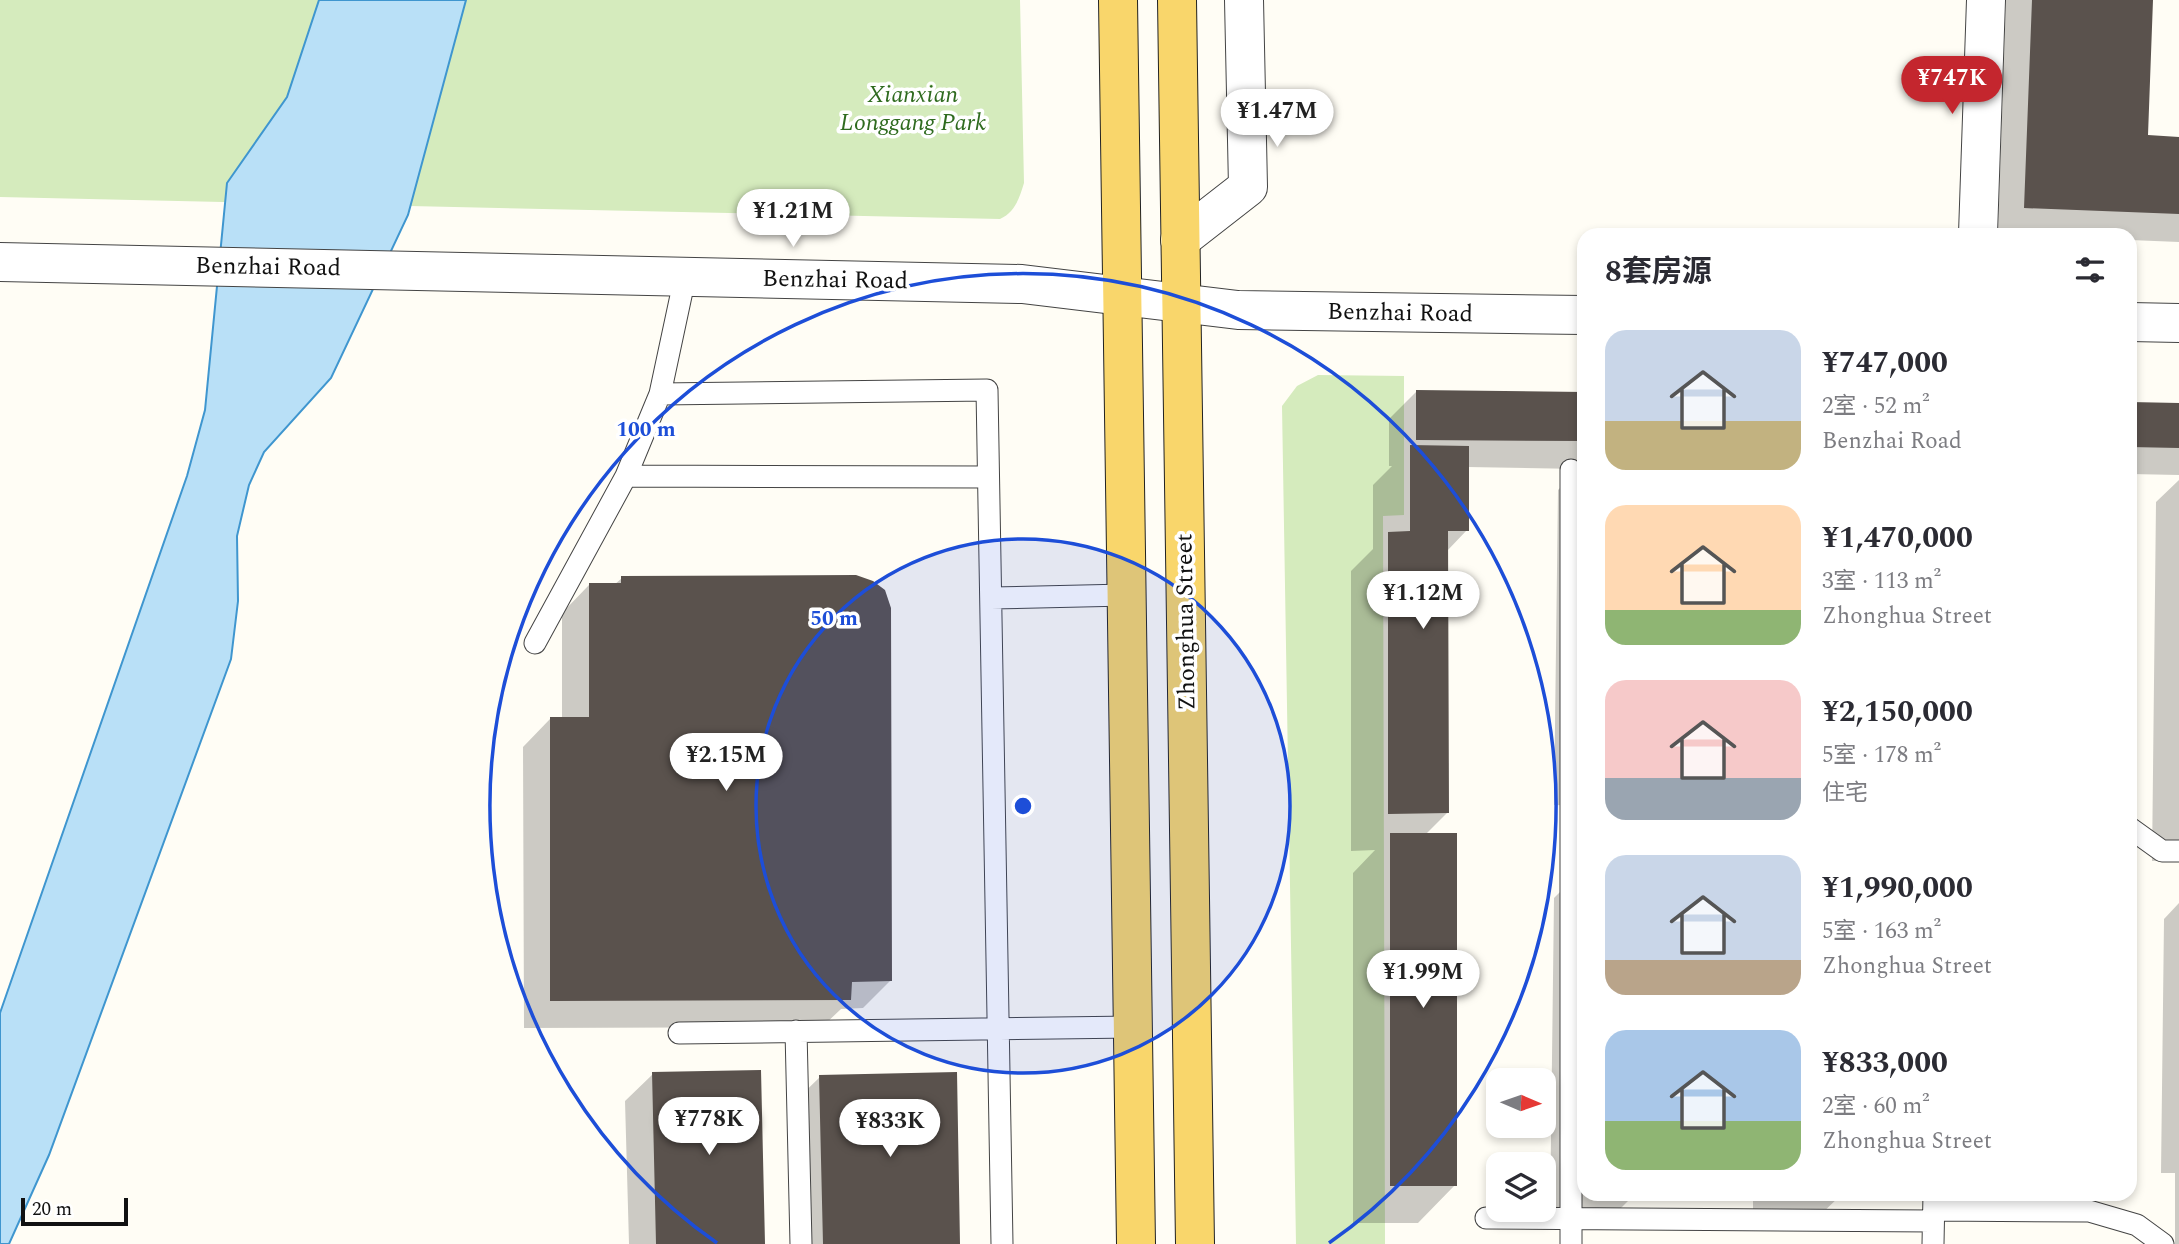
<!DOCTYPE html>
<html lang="zh">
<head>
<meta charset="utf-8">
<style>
  body { margin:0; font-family:Spectral,"Noto Sans SC",serif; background:#f2f2f3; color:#2b2b33; height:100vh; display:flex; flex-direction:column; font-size:26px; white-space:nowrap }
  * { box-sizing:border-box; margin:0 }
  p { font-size:23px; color:#7c7c81 }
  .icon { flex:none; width:38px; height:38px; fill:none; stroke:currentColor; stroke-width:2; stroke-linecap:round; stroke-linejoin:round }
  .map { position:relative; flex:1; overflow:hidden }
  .panel { position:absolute; left:1577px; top:228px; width:560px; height:973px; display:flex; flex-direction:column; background:#fff; border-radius:21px; box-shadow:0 4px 10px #0003 }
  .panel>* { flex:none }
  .needle { width:46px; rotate:92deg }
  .fabs { position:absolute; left:1486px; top:1068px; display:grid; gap:14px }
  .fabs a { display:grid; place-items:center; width:70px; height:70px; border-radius:14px; background:#fff; box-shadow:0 4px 10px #0003; font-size:35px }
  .scale { position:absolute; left:21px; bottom:18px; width:107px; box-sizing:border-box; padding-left:7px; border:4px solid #111; border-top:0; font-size:19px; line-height:24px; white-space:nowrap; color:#111; -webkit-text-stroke:5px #fff; paint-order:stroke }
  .price { position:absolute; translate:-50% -60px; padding:0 16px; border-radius:24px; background:#fff; color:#222; font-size:23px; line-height:46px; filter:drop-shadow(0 2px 4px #0008) }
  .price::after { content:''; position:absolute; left:50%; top:42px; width:21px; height:16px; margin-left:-10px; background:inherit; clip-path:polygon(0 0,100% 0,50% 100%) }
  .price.selected { background:#c4262e; color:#fff }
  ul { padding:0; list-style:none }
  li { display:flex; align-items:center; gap:21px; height:175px; padding:0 28px }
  li span { display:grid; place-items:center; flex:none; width:196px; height:140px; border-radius:21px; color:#555 }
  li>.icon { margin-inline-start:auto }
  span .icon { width:84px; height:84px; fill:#fffc; stroke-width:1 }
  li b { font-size:30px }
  h2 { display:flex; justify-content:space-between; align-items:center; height:84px; padding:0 28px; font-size:30px }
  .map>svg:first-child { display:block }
  .green { fill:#d5ebbd }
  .water { fill:#b9e0f7; stroke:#3f96cf; stroke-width:2 }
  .shadow { fill:#0003 }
  .building { fill:#5a524d }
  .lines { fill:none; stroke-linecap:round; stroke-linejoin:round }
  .service-casing { stroke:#444; stroke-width:23 }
  .minor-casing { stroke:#444; stroke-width:40 }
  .tertiary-casing { stroke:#444; stroke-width:40 }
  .primary-casing { stroke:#222; stroke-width:40 }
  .service { stroke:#fff; stroke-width:21 }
  .minor { stroke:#fff; stroke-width:38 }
  .tertiary { stroke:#fff; stroke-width:38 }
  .primary { stroke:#f9d66b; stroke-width:38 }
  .ring { fill:none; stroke:#1d4ed8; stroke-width:3.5 }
  .labels { text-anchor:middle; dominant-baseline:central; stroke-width:7; stroke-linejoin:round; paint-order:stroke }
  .park-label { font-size:24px; font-style:italic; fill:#2f6b1f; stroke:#fff }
  .street-label { font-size:24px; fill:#111; stroke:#fff }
  .centre { fill:#1d4ed8; stroke:#fff; stroke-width:3.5 }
  .ring-label { font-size:21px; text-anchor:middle; font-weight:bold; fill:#1d4ed8; stroke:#fff; stroke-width:7; stroke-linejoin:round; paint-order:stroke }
</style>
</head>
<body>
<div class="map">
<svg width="2179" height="1244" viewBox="0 0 2179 1244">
  <rect width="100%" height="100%" fill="#fffdf5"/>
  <path class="green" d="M 0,0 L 1020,0 L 1024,183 C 1019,199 1015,212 1000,219 L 0,197 Z
    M 1318,375 L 1404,376 L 1404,515 L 1383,516 L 1385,1244 L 1296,1244 L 1282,406 L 1297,386 Z"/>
  <path class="water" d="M 319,0 L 466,0 L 408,215 L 331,378 L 264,452 L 249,485 L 237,536 L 238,601 L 231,659 L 49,1155 L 9,1244 L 0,1244 L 0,1013 L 187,476 L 205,410 L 227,183 L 287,97 Z"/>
  <path class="shadow" d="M 2006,0 L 2151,0 L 2144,137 L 2179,138 L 2179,242 L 2130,240 L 2130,234 L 1998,234 Z
    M 1417,391 L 1584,393 L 1584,806 L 1554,805 L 1558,490 L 1579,469 L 1467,467 L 1467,530 L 1447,551 L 1447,813 L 1425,835 L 1455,1185 L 1418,1223 L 1353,1223 L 1353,873 L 1375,850 L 1351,851 L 1351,571 L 1373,549 L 1373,485 L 1392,466 L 1389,466 L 1389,419 Z
    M 2130,404 L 2179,404 L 2179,475 L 2130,474 Z
    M 2179,480 L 2179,861 L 2152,861 L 2156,502 Z
    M 622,578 L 890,981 L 863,1008 L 841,1009 L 822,1027 L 524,1028 L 523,747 L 550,719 L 562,719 L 562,613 L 589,585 L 614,585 Z
    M 1584,868 L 1584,1194 L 1635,1194 L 1612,1217 L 1550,1216 L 1554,898 Z
    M 2179,903 L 2179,1244 L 2175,1244 L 2175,1173 L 2161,1173 L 2164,919 Z
    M 653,1074 L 763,1244 L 629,1244 L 625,1101 Z
    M 820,1077 L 959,1244 L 795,1244 L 792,1104 Z
    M 1753,1194 L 1842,1194 L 1814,1221 L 1753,1220 Z
    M 1949,1194 L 2030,1194 L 2007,1217 L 1949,1216 Z"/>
  <path class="building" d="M 2032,0 L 2153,0 L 2148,135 L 2179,137 L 2179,214 L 2024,208 Z
    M 1416,390 L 1584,392 L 1584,441 L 1416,440 Z
    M 2130,402 L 2179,403 L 2179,448 L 2130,447 Z
    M 1410,445 L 1469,446 L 1469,531 L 1448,531 L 1449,813 L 1388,814 L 1388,532 L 1410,531 Z
    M 856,575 L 873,581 L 885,590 L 891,608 L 892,981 L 852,982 L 851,1000 L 550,1001 L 550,717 L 589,717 L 589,583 L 621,583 L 621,576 Z
    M 1390,833 L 1457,833 L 1457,1186 L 1390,1186 Z
    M 761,1070 L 765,1244 L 656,1244 L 652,1072 Z
    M 957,1072 L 960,1244 L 823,1244 L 819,1075 Z"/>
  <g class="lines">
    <defs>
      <path id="service" d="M 660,394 L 987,390 L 1002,1244
        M 626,476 L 988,477
        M 991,598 L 1126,595
        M 535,643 L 626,476 L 660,394 L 685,277
        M 2130,828 L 2162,851 L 2179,851
        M 796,1031 L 801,1244
        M 679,1033 L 1133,1027
        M 1934,1210 L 2089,1211 L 2137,1225 L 2163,1244
        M 1486,1218 L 1933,1221
        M 1571,1244 L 1571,470
        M 1933,1244 L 1934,1194"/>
      <path id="minor" d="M 1978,234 L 1986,0
        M 1180,240 L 1248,187 L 1244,0"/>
      <path id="tertiary" d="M 0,262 L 1022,284 L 1238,310 L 1584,315
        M 2130,322 L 2179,323"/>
      <path id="primary" d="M 1118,0 L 1136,1244
        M 1177,0 L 1195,1244"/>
    </defs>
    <use href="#service" class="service-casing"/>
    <use href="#minor" class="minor-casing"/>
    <use href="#tertiary" class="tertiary-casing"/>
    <use href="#primary" class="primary-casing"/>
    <use href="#service" class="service"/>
    <use href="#minor" class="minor"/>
    <use href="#tertiary" class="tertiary"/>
    <use href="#primary" class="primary"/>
  </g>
  <circle cx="1023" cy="806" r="267" fill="#1d4ed8" fill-opacity=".12"/>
  <g class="ring">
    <circle cx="1023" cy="806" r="267"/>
    <path d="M717 1243A533 533 0 1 1 1329 1243"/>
  </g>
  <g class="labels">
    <g class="park-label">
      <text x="913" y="95">Xianxian<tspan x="913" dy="28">Longgang Park</tspan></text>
    </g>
    <g class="street-label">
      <text transform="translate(268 267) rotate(1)">Benzhai Road</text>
      <text transform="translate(835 280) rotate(1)">Benzhai Road</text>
      <text transform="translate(1400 313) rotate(1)">Benzhai Road</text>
      <text transform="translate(1186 622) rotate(-91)">Zhonghua Street</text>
    </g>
  </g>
  <circle cx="1023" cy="806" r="10" class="centre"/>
  <g class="ring-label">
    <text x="646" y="436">100 m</text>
    <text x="834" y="625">50 m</text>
  </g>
</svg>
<div class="fabs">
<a><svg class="needle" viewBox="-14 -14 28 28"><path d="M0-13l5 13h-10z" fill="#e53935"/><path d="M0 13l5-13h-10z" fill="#7c7c81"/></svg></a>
<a><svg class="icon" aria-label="layers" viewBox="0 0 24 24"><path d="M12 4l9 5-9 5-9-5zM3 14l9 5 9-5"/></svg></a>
</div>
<div class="scale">20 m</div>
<b class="price selected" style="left:1952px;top:116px">¥747K</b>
<b class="price" style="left:1277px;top:149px">¥1.47M</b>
<b class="price" style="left:793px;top:249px">¥1.21M</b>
<b class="price" style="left:1423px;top:631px">¥1.12M</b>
<b class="price" style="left:726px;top:793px">¥2.15M</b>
<b class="price" style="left:1423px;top:1010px">¥1.99M</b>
<b class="price" style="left:709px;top:1157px">¥778K</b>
<b class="price" style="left:890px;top:1159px">¥833K</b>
<section class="panel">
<h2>8套房源<svg class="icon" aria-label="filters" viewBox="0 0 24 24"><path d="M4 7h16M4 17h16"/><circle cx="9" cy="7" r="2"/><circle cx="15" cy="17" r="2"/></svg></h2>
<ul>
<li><span style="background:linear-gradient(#c9d6e8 65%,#c2b280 0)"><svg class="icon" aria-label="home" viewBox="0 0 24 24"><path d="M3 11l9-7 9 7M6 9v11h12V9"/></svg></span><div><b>¥747,000</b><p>2室 · 52 m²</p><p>Benzhai Road</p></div></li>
<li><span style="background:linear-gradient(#ffd9b3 75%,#8fb573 0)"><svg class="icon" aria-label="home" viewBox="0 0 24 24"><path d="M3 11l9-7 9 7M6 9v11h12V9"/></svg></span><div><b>¥1,470,000</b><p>3室 · 113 m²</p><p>Zhonghua Street</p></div></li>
<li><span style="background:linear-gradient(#f6c9c9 70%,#9aa5b1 0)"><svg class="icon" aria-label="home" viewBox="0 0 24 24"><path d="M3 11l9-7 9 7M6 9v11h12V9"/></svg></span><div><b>¥2,150,000</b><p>5室 · 178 m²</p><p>住宅</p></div></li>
<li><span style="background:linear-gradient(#c9d6e8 75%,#b9a48a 0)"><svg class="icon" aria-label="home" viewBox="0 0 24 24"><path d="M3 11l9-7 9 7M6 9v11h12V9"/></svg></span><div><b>¥1,990,000</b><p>5室 · 163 m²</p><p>Zhonghua Street</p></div></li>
<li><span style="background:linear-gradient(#a9c7e8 65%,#8fb573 0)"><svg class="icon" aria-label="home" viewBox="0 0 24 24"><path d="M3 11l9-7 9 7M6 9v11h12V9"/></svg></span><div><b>¥833,000</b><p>2室 · 60 m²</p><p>Zhonghua Street</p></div></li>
</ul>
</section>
</div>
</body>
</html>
